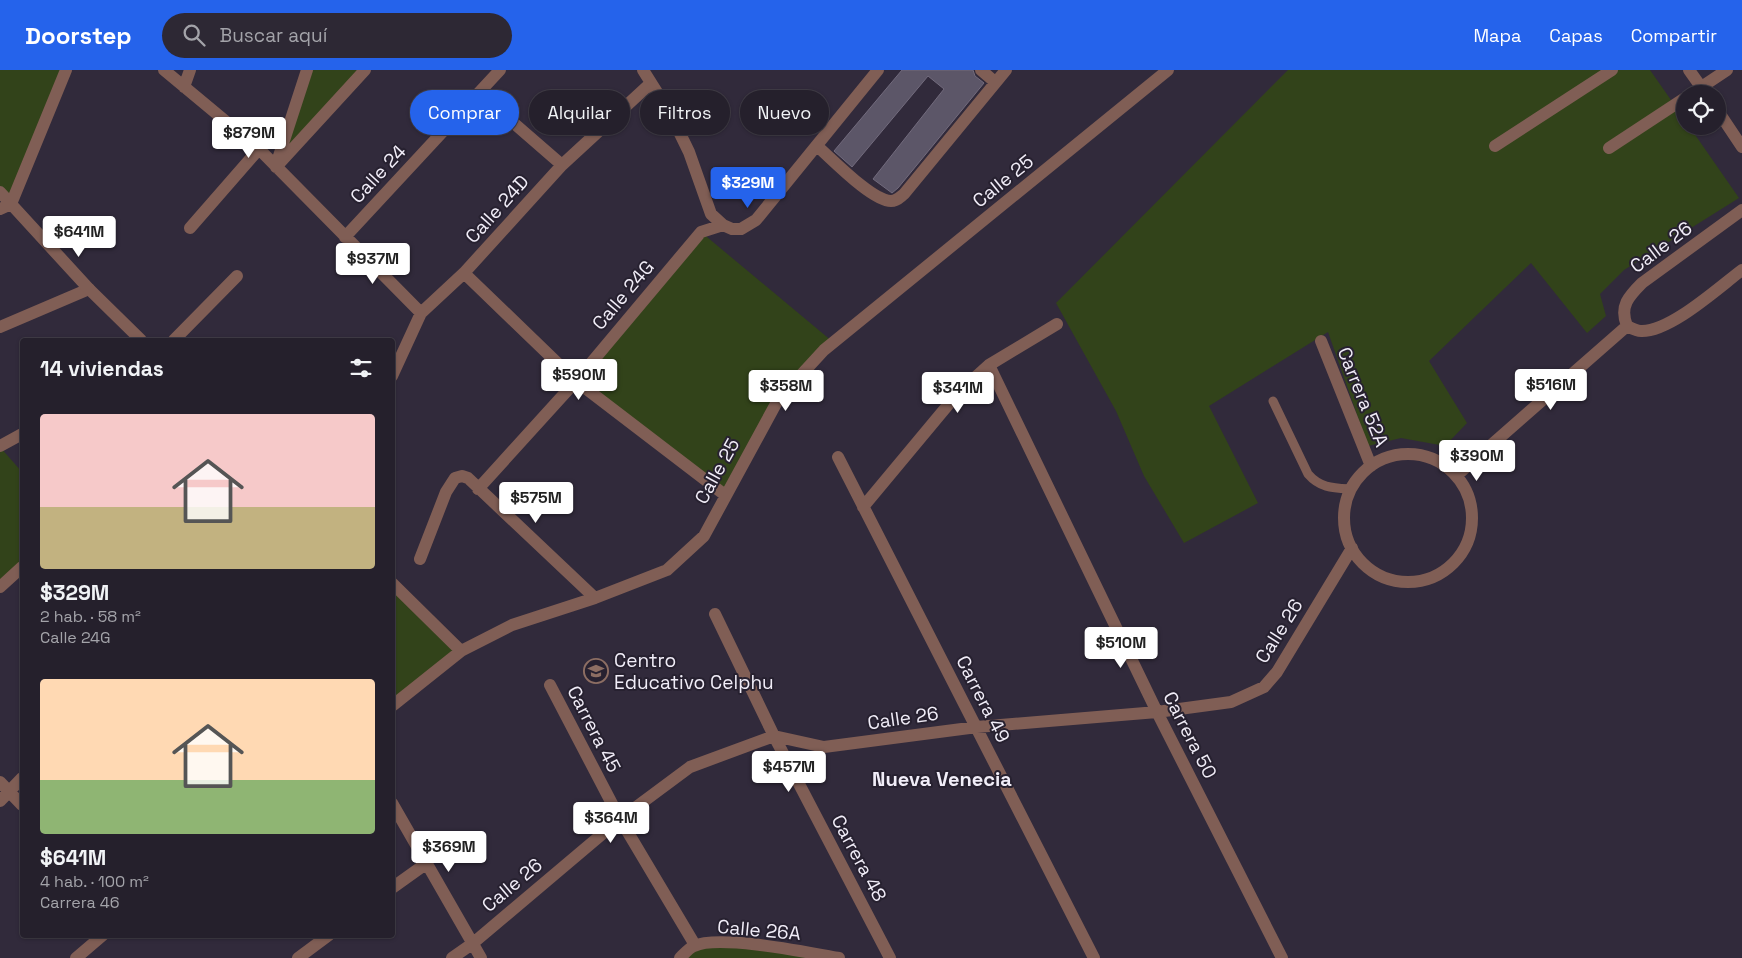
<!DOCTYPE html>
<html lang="es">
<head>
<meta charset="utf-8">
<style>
  body { margin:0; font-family:"Space Grotesk",sans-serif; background:#2d2834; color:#f1f3f6; height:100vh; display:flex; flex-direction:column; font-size:19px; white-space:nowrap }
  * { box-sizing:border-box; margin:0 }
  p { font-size:16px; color:#a3a3a9 }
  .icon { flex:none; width:28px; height:28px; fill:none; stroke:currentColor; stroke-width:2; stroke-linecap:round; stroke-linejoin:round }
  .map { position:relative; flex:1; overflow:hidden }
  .sheet { position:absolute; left:20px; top:268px; width:375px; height:600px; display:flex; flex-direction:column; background:#25202c; border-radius:5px; box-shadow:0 1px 4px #0004,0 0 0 1px #423e48 }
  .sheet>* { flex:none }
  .top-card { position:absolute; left:410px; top:20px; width:475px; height:45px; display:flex; gap:10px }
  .buttons { position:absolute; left:1676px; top:15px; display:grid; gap:10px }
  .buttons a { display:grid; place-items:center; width:50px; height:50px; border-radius:50%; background:#25202c; box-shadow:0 1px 4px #0004,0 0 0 1px #423e48; font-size:25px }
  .price { position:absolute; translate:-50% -42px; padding:0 11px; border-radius:5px; background:#fff; color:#222; font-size:16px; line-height:32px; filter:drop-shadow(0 1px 2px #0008) }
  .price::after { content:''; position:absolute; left:50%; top:30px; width:15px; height:11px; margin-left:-8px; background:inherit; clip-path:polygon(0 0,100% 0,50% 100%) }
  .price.current { background:#2563eb; color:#fff }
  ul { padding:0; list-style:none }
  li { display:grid; align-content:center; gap:10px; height:265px; padding:0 20px }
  li span { display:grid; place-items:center; height:155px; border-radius:5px; color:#555 }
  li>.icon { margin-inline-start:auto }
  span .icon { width:90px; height:90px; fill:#fffc; stroke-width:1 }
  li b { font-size:21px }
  h2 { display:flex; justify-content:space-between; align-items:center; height:60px; padding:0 20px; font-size:21px }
  .pill { padding:0 18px; border-radius:22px; background:#25202c; box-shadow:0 1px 4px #0004,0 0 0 1px #423e48; font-size:18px; line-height:45px }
  .pill.current { background:#2563eb; color:#fff }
  header { display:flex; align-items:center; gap:30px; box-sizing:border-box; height:70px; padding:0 25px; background:#2563eb; color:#fff }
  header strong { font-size:24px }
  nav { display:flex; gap:28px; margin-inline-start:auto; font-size:18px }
  .search { width:350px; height:45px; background:#2d2834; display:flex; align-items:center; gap:12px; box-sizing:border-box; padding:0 18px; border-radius:28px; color:#a3a3a9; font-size:19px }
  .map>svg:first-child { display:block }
  .green { fill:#32431a }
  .building { fill:#5c5668; stroke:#726b7d }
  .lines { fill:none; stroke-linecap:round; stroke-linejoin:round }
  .service { stroke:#805e55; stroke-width:9 }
  .pedestrian { stroke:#805e55; stroke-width:12 }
  .minor { stroke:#805e55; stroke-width:12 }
  .labels { text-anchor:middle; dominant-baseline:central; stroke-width:4; stroke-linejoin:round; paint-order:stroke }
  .street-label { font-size:19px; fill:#f1edf8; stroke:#272130 }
  .poi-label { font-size:19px; fill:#f1edf8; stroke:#272130; text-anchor:start }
  .neighbourhood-label { font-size:20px; font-weight:bold; fill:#f1edf8; stroke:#272130 }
</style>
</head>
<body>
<header>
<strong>Doorstep</strong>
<div class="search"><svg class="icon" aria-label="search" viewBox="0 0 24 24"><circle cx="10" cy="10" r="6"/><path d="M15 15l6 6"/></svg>Buscar aquí</div>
<nav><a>Mapa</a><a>Capas</a><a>Compartir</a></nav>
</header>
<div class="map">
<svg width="1742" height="888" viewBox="0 0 1742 888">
  <rect width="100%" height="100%" fill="#312a3b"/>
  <path class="green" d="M 0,0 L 65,0 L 11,134 L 0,122 Z
    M 307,0 L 365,0 L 276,97 Z
    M 1288,0 L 1650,0 L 1685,50 L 1685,56 L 1689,56 L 1739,128 L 1624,200 L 1600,224 L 1606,246 L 1587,263 L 1531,193 L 1429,291 L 1467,353 L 1445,376 L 1401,368 L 1368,376 L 1328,262 L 1209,336 L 1258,433 L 1184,473 L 1144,406 L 1116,341 L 1056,233 Z
    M 701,162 L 833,272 L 778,330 L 725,425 L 576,311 Z
    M 0,377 L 22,402 L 22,497 L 0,517 Z
    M 392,513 L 461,581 L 392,636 Z
    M 695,875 L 777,877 L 839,888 L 680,888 Z"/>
  <path class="building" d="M 902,0 L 973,0 L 975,6 L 984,13 L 898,118 L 892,123 L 873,109 L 944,19 L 928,6 L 852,97 L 834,81 Z"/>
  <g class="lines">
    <path class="service" d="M 1273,331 L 1308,404 C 1320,418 1333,418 1351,419"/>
    <path class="pedestrian" d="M 0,257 L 89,219"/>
    <path class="minor" d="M 164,0 L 259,79 L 421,243
      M 643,0 L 670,43 L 689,82 L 711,144 L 723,155 L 732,159 L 741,159 L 756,150 L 878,0
      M 981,0 L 995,12
      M 1689,0 L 1706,24
      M 184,17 L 190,0
      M 479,23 L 562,95
      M 1691,24 L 1727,0
      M 1718,41 L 1742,77
      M 817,76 C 832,89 872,131 891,131 C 897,131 900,127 904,124 L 1006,0
      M 1495,76 L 1612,0
      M 1609,78 L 1685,28
      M 277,92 L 307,0
      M 276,97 L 365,0
      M 0,122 L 89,219 L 141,270
      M 0,139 L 11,134 L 66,0
      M 1742,140 L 1642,213 C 1629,226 1619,236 1627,256 C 1631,258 1636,261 1641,261 C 1670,262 1718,218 1742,200
      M 190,158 L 259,79
      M 345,167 L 500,0
      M 464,203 L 576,311 L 725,425
      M 174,270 L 237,206
      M 1321,271 L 1371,396
      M 989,295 L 1157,642 L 1282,888
      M 392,306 L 421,243 L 464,203 L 562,95 L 651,13
      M 0,376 L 22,364
      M1344 448a64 64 0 1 1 128 0a64 64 0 1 1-128 0Z
      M 838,387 L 1094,888
      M 1456,406 L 1627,256
      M 478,419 L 576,311 L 701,162 L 723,155
      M 863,437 L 958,323 L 989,295 L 1057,254
      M 420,489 L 446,422 L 455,408 L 462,406 L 468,408 L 595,528
      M 392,513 L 461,581
      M 0,517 L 22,497
      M 715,544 L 774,666 L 890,888
      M 550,615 L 620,749 L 695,875
      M 392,636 L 461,581 L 512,555 L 595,528 L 667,500 L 704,466 L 778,330 L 824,280 L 1168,0
      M 0,712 L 22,735
      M 0,731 L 22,708
      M 392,733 L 481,888
      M 392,818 L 427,793
      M 76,888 L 103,865
      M 298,888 L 329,865
      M 452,888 L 472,874 L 620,749 L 690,697 L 774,666 L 824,677 L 977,657 L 1157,642 L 1231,632 L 1264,617 L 1277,602 L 1352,478
      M 680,888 C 684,884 689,878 694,876 C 719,864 811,883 839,888"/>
  </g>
  <defs>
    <symbol id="school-ring" viewBox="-11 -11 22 22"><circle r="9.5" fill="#272130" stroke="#8d6e63" stroke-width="1.5"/><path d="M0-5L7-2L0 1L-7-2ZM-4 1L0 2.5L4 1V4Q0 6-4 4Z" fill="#8d6e63"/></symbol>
  </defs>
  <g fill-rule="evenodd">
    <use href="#school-ring" x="582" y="587" width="28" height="28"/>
  </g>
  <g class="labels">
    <g class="street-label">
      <text transform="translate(378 104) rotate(-47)">Calle 24</text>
      <text transform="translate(1003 111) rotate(-39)">Calle 25</text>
      <text transform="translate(497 139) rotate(-48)">Calle 24D</text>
      <text transform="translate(1661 177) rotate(-37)">Calle 26</text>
      <text transform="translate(623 225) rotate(-50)">Calle 24G</text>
      <text transform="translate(1363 327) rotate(68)">Carrera 52A</text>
      <text transform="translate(717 401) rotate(-61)">Calle 25</text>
      <text transform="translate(1279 561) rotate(-58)">Calle 26</text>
      <text transform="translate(983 629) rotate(63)">Carrera 49</text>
      <text transform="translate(903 648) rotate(-8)">Calle 26</text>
      <text transform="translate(594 659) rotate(63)">Carrera 45</text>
      <text transform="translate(1190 665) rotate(63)">Carrera 50</text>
      <text transform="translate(859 788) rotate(62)">Carrera 48</text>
      <text transform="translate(512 815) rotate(-40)">Calle 26</text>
      <text transform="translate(759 860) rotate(5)">Calle 26A</text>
    </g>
    <g class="poi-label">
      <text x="614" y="590">Centro<tspan x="614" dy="22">Educativo Celphu</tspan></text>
    </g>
    <g class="neighbourhood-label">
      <text x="942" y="709">Nueva Venecia</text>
    </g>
  </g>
</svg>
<div class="buttons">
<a><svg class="icon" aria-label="locate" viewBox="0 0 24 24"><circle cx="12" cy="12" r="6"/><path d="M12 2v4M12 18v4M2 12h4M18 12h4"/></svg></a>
</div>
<b class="price" style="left:249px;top:89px">$879M</b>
<b class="price current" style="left:748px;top:139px">$329M</b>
<b class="price" style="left:79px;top:188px">$641M</b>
<b class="price" style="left:373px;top:215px">$937M</b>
<b class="price" style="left:579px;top:331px">$590M</b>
<b class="price" style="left:1551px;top:341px">$516M</b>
<b class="price" style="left:786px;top:342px">$358M</b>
<b class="price" style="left:958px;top:344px">$341M</b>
<b class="price" style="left:1477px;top:412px">$390M</b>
<b class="price" style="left:536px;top:454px">$575M</b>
<b class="price" style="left:1121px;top:599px">$510M</b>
<b class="price" style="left:789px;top:723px">$457M</b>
<b class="price" style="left:611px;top:774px">$364M</b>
<b class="price" style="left:449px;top:803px">$369M</b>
<div class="top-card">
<a class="pill current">Comprar</a>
<a class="pill">Alquilar</a>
<a class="pill">Filtros</a>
<a class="pill">Nuevo</a>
</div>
<section class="sheet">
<h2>14 viviendas<svg class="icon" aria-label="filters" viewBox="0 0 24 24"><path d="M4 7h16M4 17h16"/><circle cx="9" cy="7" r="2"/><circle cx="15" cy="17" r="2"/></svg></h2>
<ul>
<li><span style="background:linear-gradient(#f6c9c9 60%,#c2b280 0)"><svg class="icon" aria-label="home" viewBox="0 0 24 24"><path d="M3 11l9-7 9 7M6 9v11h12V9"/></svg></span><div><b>$329M</b><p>2 hab. · 58 m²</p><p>Calle 24G</p></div></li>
<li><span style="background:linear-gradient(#ffd9b3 65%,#8fb573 0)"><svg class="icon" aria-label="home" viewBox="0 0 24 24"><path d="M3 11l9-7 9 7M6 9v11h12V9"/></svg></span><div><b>$641M</b><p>4 hab. · 100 m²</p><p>Carrera 46</p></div></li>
</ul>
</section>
</div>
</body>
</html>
